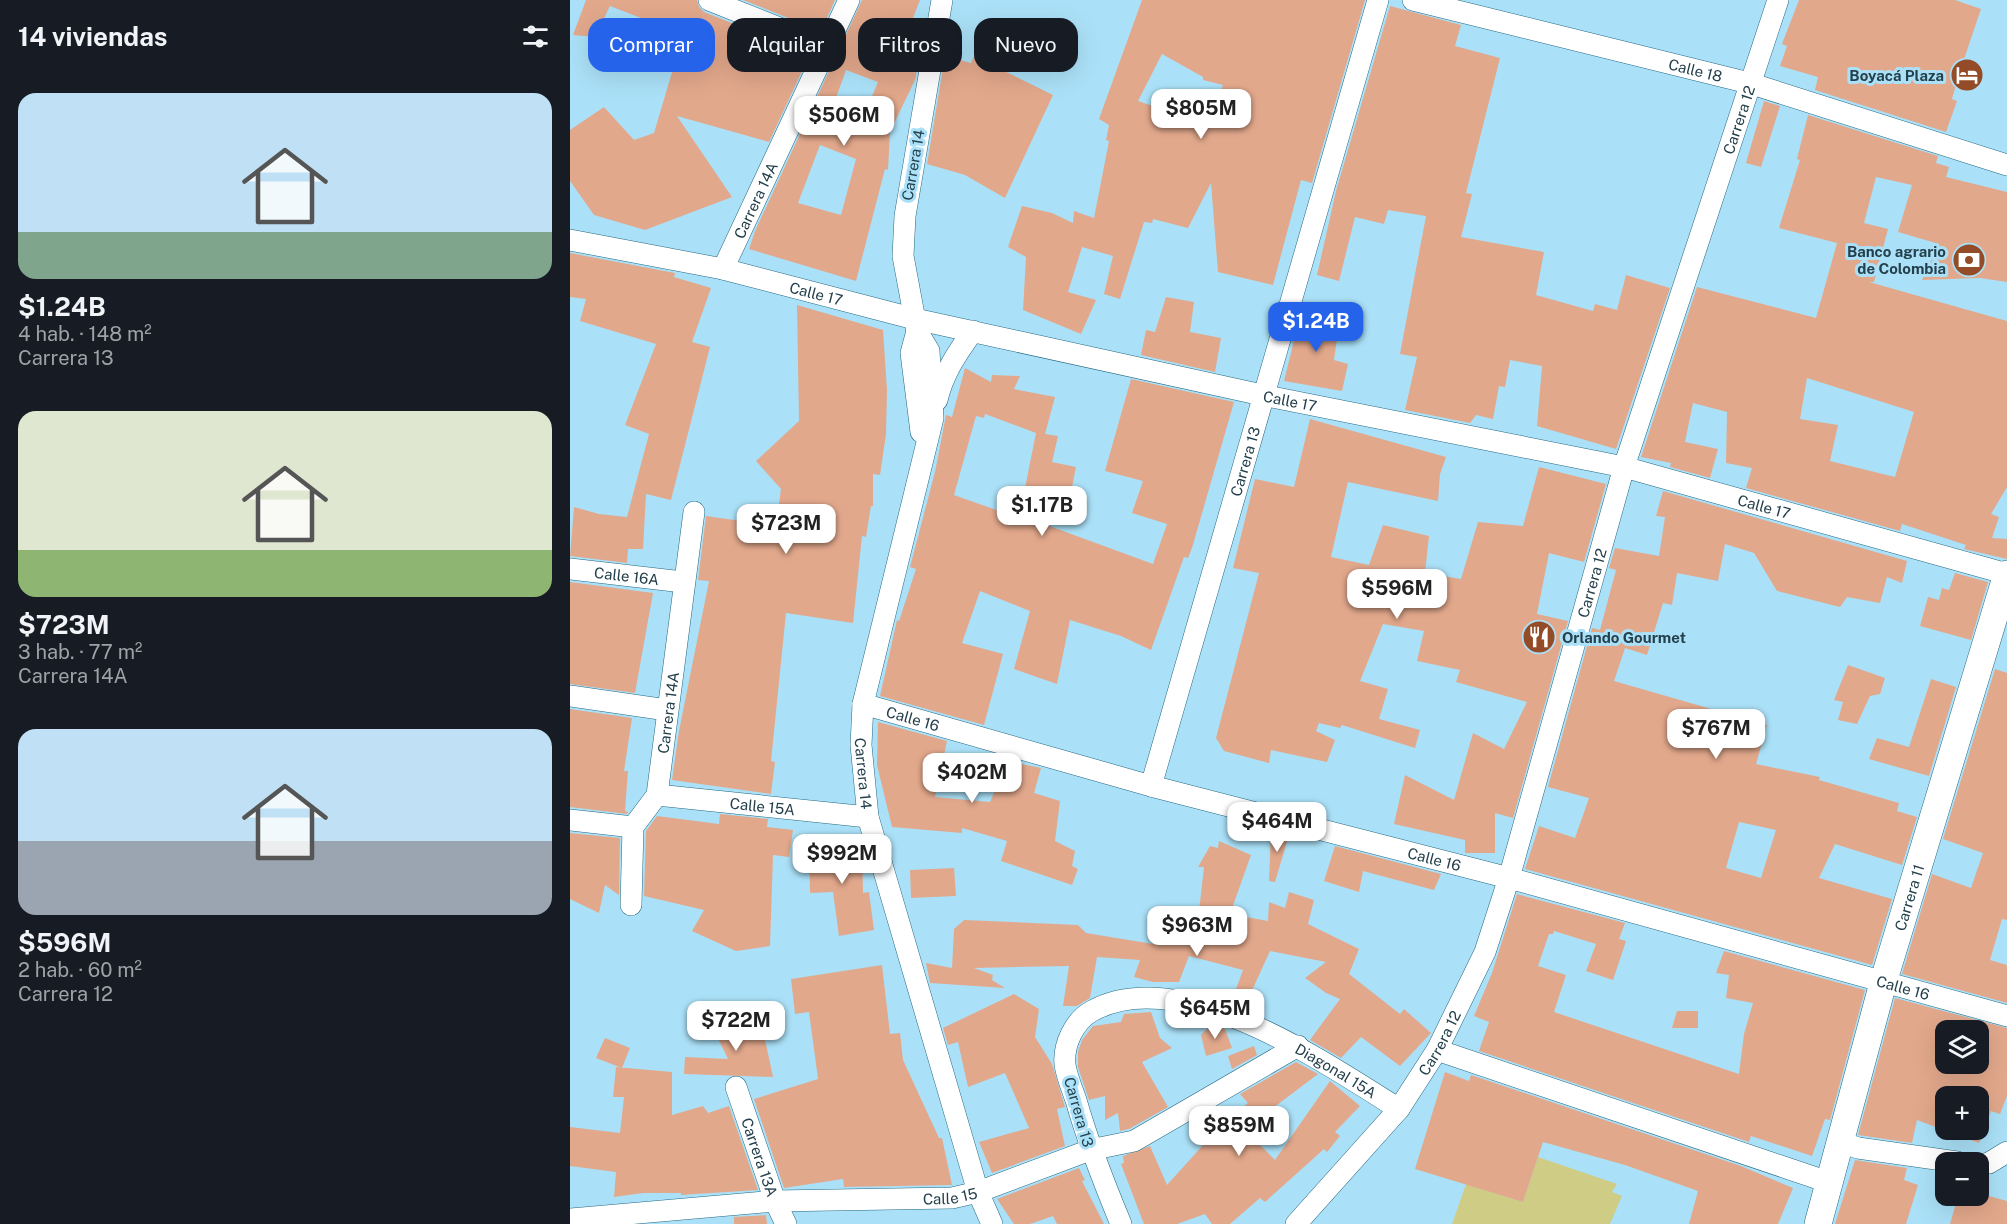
<!DOCTYPE html>
<html lang="es">
<head>
<meta charset="utf-8">
<style>
  body { margin:0; font-family:"Public Sans",sans-serif; background:#242831; color:#f1f3f6; height:100vh; display:flex; flex-direction:column; font-size:22px; white-space:nowrap }
  * { box-sizing:border-box; margin:0 }
  p { font-size:20px; color:#9ea1a6 }
  .icon { flex:none; width:33px; height:33px; fill:none; stroke:currentColor; stroke-width:2; stroke-linecap:round; stroke-linejoin:round }
  .map { position:relative; flex:1; overflow:hidden }
  .side { display:flex; flex-direction:column; background:#171b24; width:570px }
  .side>* { flex:none }
  .banner { position:absolute; left:18px; top:18px; width:570px; height:54px; display:flex; gap:12px }
  .fabs { position:absolute; left:1365px; top:1020px; display:grid; gap:12px }
  .fabs a { display:grid; place-items:center; width:54px; height:54px; border-radius:12px; background:#171b24; box-shadow:0 6px 24px #0002; font-size:30px }
  .price { position:absolute; translate:-50% -51px; padding:0 14px; border-radius:12px; background:#fff; color:#222; font-size:20px; line-height:39px; filter:drop-shadow(0 2px 3px #0008) }
  .price::after { content:''; position:absolute; left:50%; top:36px; width:18px; height:14px; margin-left:-9px; background:inherit; clip-path:polygon(0 0,100% 0,50% 100%) }
  .price.active { background:#2563eb; color:#fff }
  ul { padding:0; list-style:none }
  li { display:grid; align-content:center; gap:12px; height:318px; padding:0 18px }
  li span { display:grid; place-items:center; height:186px; border-radius:18px; color:#555 }
  li>.icon { margin-inline-start:auto }
  span .icon { width:108px; height:108px; fill:#fffc; stroke-width:1 }
  li b { font-size:26px }
  h2 { display:flex; justify-content:space-between; align-items:center; height:72px; padding:0 18px; font-size:26px }
  .pill { padding:0 21px; border-radius:18px; background:#171b24; box-shadow:0 6px 24px #0002; font-size:21px; line-height:54px }
  .pill.active { background:#2563eb; color:#fff }
  main { display:flex; flex:1; min-height:0 }
  .map>svg:first-child { display:block }
  .green { fill:#cfcc86 }
  .building { fill:#e2a88c; fill-rule:evenodd }
  .lines { fill:none; stroke-linecap:round; stroke-linejoin:round }
  .minor-casing { stroke:#246982; stroke-width:22 }
  .major-casing { stroke:#246982; stroke-width:28 }
  .minor { stroke:#fff; stroke-width:21 }
  .major { stroke:#fff; stroke-width:27 }
  .labels { text-anchor:middle; dominant-baseline:central; stroke-width:6; stroke-linejoin:round; paint-order:stroke }
  .street-label { font-size:15px; fill:#24404c; stroke:#abe1f8 }
  .poi-label { font-size:15px; font-weight:bold; fill:#24404c; stroke:#abe1f8; text-anchor:end }
</style>
</head>
<body>
<main>
<section class="side">
<h2>14 viviendas<svg class="icon" aria-label="filters" viewBox="0 0 24 24"><path d="M4 7h16M4 17h16"/><circle cx="9" cy="7" r="2"/><circle cx="15" cy="17" r="2"/></svg></h2>
<ul>
<li><span style="background:linear-gradient(#bfe0f5 75%,#7fa58c 0)"><svg class="icon" aria-label="home" viewBox="0 0 24 24"><path d="M3 11l9-7 9 7M6 9v11h12V9"/></svg></span><div><b>$1.24B</b><p>4 hab. · 148 m²</p><p>Carrera 13</p></div></li>
<li><span style="background:linear-gradient(#dfe7d0 75%,#8fb573 0)"><svg class="icon" aria-label="home" viewBox="0 0 24 24"><path d="M3 11l9-7 9 7M6 9v11h12V9"/></svg></span><div><b>$723M</b><p>3 hab. · 77 m²</p><p>Carrera 14A</p></div></li>
<li><span style="background:linear-gradient(#bfe0f5 60%,#9aa5b1 0)"><svg class="icon" aria-label="home" viewBox="0 0 24 24"><path d="M3 11l9-7 9 7M6 9v11h12V9"/></svg></span><div><b>$596M</b><p>2 hab. · 60 m²</p><p>Carrera 12</p></div></li>
</ul>
</section>
<div class="map">
<svg width="1437" height="1224" viewBox="0 0 1437 1224">
  <rect width="100%" height="100%" fill="#abe1f8"/>
  <path class="green" d="M 968,1157 L 1047,1184 L 1042,1192 L 1052,1196 L 1040,1224 L 882,1224 L 896,1184 L 953,1202 Z"/>
  <path class="building" d="M 16,0 L 127,0 L 129,7 L 134,12 L 240,54 L 199,142 L 107,116 L 162,197 L 75,230 L 24,215 L 0,181 L 0,130 L 34,107 L 64,140 L 84,133 L 111,42 L 81,30 L 84,23 L 40,6 L 25,37 L 3,35 Z
    M 173,0 L 265,0 L 251,31 Z
    M 292,0 L 350,0 L 336,36 L 345,40 L 345,49 L 351,50 L 345,80 L 320,132 L 318,170 L 315,169 L 286,281 L 179,249 L 185,231 ZM 276,70 L 308,82 L 292,120 L 263,106 ZM 250,145 L 286,159 L 271,215 L 228,203 Z
    M 572,0 L 795,0 L 742,183 L 731,180 L 703,285 L 648,272 L 641,183 L 618,228 L 583,219 L 582,223 L 574,222 L 550,299 L 534,294 L 543,256 L 512,247 L 498,292 L 526,300 L 511,334 L 453,310 L 456,257 L 438,247 L 452,206 L 482,213 L 503,223 L 504,211 L 524,218 L 539,141 L 536,140 L 539,125 L 529,119 ZM 592,54 L 633,77 L 633,80 L 653,85 L 639,125 L 568,101 Z
    M 1229,0 L 1385,0 L 1411,9 L 1390,71 L 1382,99 L 1387,101 L 1376,132 L 1245,90 L 1248,77 L 1210,66 L 1217,46 L 1212,44 Z
    M 820,6 L 891,25 L 885,46 L 930,58 L 896,193 L 902,194 L 891,237 L 974,252 L 966,295 L 1023,311 L 1025,304 L 1047,310 L 1056,275 L 1100,288 L 1046,449 L 967,426 L 972,366 L 940,360 L 935,387 L 929,386 L 923,419 L 906,415 L 900,423 L 835,410 L 847,357 L 830,354 L 856,216 L 818,210 L 814,224 L 785,217 L 769,281 L 747,275 L 766,191 Z
    M 375,56 L 401,63 L 404,56 L 483,95 L 435,198 L 395,175 L 357,164 Z
    M 1194,101 L 1210,106 L 1191,167 L 1176,163 Z
    M 1238,115 L 1368,156 L 1366,163 L 1379,167 L 1376,177 L 1437,192 L 1437,282 L 1410,278 L 1352,280 L 1369,244 L 1328,232 L 1342,185 L 1306,177 L 1294,223 L 1318,229 L 1304,282 L 1299,282 L 1437,321 L 1437,487 L 1421,514 L 1429,517 L 1422,538 L 1437,539 L 1437,559 L 1394,549 L 1396,545 L 1332,524 L 1330,531 L 1176,488 L 1182,468 L 1156,463 L 1157,412 L 1123,403 L 1115,442 L 1148,449 L 1140,478 L 1100,467 L 1101,463 L 1071,457 L 1127,287 L 1246,318 L 1267,243 L 1209,228 L 1230,160 L 1227,159 ZM 1237,378 L 1344,412 L 1325,477 L 1260,461 L 1268,425 L 1230,419 Z
    M 0,253 L 105,273 L 104,277 L 141,288 L 122,342 L 140,347 L 101,500 L 76,494 L 73,549 L 58,549 L 57,563 L 0,556 L 4,507 L 29,514 L 57,517 L 79,434 L 55,425 L 86,344 L 10,321 L 16,299 L 0,297 Z
    M 596,297 L 624,302 L 620,332 L 651,338 L 645,372 L 571,355 L 576,330 L 585,332 Z
    M 227,305 L 313,330 L 317,390 L 316,434 L 310,475 L 303,474 L 303,506 L 301,506 L 296,537 L 292,536 L 283,623 L 216,613 L 201,761 L 205,762 L 201,794 L 102,780 L 109,731 L 139,581 L 128,580 L 136,516 L 206,526 L 211,489 L 186,461 L 229,421 Z
    M 732,308 L 770,318 L 764,360 L 778,364 L 772,391 L 714,381 Z
    M 395,368 L 421,382 L 422,375 L 450,376 L 444,389 L 485,397 L 475,434 L 488,436 L 482,462 L 506,467 L 500,497 L 480,493 L 474,524 L 583,564 L 597,524 L 562,513 L 573,481 L 535,471 L 561,379 L 664,402 L 622,548 L 618,558 L 614,557 L 581,650 L 551,636 L 500,620 L 487,684 L 444,669 L 460,611 L 410,591 L 392,643 L 433,654 L 414,725 L 310,696 L 327,620 L 329,621 L 346,569 L 340,567 L 365,472 L 376,415 L 382,417 ZM 415,414 L 466,433 L 449,518 L 384,495 L 406,416 L 414,418 Z
    M 740,419 L 876,457 L 870,474 L 868,501 L 778,482 L 761,557 L 799,565 L 813,525 L 859,536 L 855,573 L 891,579 L 908,522 L 953,526 L 969,467 L 1036,484 L 1014,562 L 979,553 L 967,614 L 998,621 L 943,818 L 925,813 L 925,853 L 895,853 L 895,840 L 824,824 L 835,775 L 884,800 L 903,733 L 934,749 L 957,702 L 886,682 L 890,670 L 847,661 L 854,631 L 813,624 L 790,681 L 818,689 L 809,719 L 850,730 L 845,748 L 772,725 L 770,728 L 749,723 L 746,731 L 765,740 L 757,762 L 701,750 L 699,763 L 654,751 L 646,738 L 689,573 L 663,568 L 685,479 L 724,487 Z
    M 1093,491 L 1337,561 L 1332,583 L 1317,577 L 1310,603 L 1277,597 L 1270,607 L 1207,591 L 1184,553 L 1155,544 L 1148,581 L 1107,573 L 1102,605 L 1093,603 L 1077,655 L 1055,648 L 1044,681 L 1197,725 L 1186,764 L 1250,777 L 1249,780 L 1329,803 L 1327,811 L 1347,817 L 1332,865 L 1265,844 L 1249,878 L 1322,899 L 1302,965 L 955,869 L 969,826 L 1005,838 L 1019,798 L 978,787 L 1022,628 L 1030,630 L 1046,570 L 1039,568 L 1045,548 L 1089,556 L 1095,517 L 1086,516 ZM 1169,822 L 1206,830 L 1191,878 L 1156,868 Z
    M 1385,573 L 1418,582 L 1401,640 L 1350,626 L 1358,597 L 1369,600 L 1372,588 L 1379,590 Z
    M 0,582 L 83,593 L 65,693 L 0,684 Z
    M 1278,665 L 1315,678 L 1310,694 L 1300,696 L 1287,724 L 1268,720 L 1273,702 L 1264,700 Z
    M 1425,669 L 1437,673 L 1437,920 L 1432,919 L 1420,960 L 1437,965 L 1437,1003 L 1332,974 L 1362,874 L 1401,888 L 1413,853 L 1373,839 Z
    M 1361,679 L 1386,687 L 1359,776 L 1299,759 L 1307,738 L 1339,747 Z
    M 0,709 L 62,718 L 54,771 L 58,771 L 55,811 L 58,812 L 57,814 L 0,807 Z
    M 308,722 L 377,741 L 365,797 L 420,802 L 438,761 L 471,768 L 464,793 L 490,801 L 485,841 L 505,851 L 502,866 L 508,869 L 502,885 L 431,861 L 437,841 L 392,828 L 392,833 L 322,827 L 307,765 Z
    M 150,814 L 198,819 L 197,827 L 223,830 L 219,857 L 203,855 L 200,946 L 166,951 L 122,931 L 134,910 L 74,896 L 76,831 L 87,816 L 149,824 Z
    M 701,830 L 719,835 L 705,882 L 699,881 Z
    M 0,833 L 50,838 L 49,895 L 35,885 L 29,913 L 0,899 Z
    M 649,841 L 681,855 L 660,914 L 698,921 L 699,902 L 715,908 L 719,892 L 744,900 L 738,924 L 789,949 L 779,974 L 830,1014 L 834,1009 L 861,1033 L 830,1066 L 791,1037 L 771,1058 L 740,1040 L 770,999 L 756,993 L 735,978 L 756,962 L 700,951 L 674,1008 L 661,1003 L 673,970 L 619,956 L 609,982 L 583,982 L 564,977 L 570,960 L 527,957 L 520,998 L 507,1006 L 493,1006 L 499,966 L 404,968 L 423,975 L 422,980 L 435,988 L 360,983 L 356,963 L 382,968 L 384,929 L 394,920 L 508,925 L 516,933 L 583,944 L 585,920 L 629,911 L 634,867 L 628,867 L 640,846 L 648,848 Z
    M 292,844 L 293,893 L 299,892 L 304,930 L 269,936 L 263,892 L 240,893 L 239,845 Z
    M 765,846 L 871,874 L 864,890 L 793,871 L 789,892 L 754,881 Z
    M 384,868 L 386,896 L 341,898 L 340,870 Z
    M 947,894 L 1055,923 L 1049,939 L 1056,941 L 1043,980 L 1016,971 L 1026,944 L 984,931 L 983,934 L 979,934 L 968,966 L 996,975 L 984,1012 L 1169,1074 L 1174,1034 L 1183,1003 L 1156,998 L 1159,975 L 1146,973 L 1154,951 L 1295,990 L 1260,1120 L 1255,1119 L 1242,1156 L 1181,1136 L 1179,1142 L 909,1051 L 919,1022 L 904,1016 L 922,973 Z
    M 312,965 L 320,1034 L 330,1033 L 333,1060 L 369,1138 L 372,1138 L 382,1185 L 274,1187 L 273,1179 L 214,1188 L 184,1099 L 248,1079 L 239,1012 L 225,1014 L 221,979 Z
    M 444,994 L 469,1009 L 465,1037 L 482,1064 L 495,1107 L 487,1109 L 495,1146 L 422,1173 L 409,1142 L 459,1128 L 435,1073 L 398,1087 L 388,1042 L 378,1045 L 373,1028 Z
    M 1325,998 L 1437,1028 L 1437,1096 L 1430,1114 L 1421,1111 L 1409,1143 L 1347,1120 L 1342,1143 L 1288,1135 ZM 1376,1030 L 1408,1030 L 1408,1064 L 1376,1064 ZM 1376,1096 L 1408,1096 L 1408,1130 L 1376,1130 Z
    M 1107,1011 L 1128,1011 L 1128,1028 L 1102,1028 Z
    M 581,1012 L 590,1038 L 602,1048 L 572,1062 L 598,1107 L 559,1129 L 550,1131 L 548,1113 L 535,1120 L 535,1096 L 519,1100 L 508,1067 L 508,1052 L 512,1040 L 523,1026 L 551,1022 L 554,1014 Z
    M 190,1016 L 203,1077 L 114,1074 L 115,1057 L 158,1059 L 142,1026 Z
    M 641,1025 L 655,1029 L 662,1048 L 636,1056 L 631,1035 Z
    M 35,1038 L 60,1048 L 52,1068 L 26,1058 Z
    M 684,1046 L 687,1055 L 662,1069 L 658,1056 Z
    M 726,1062 L 748,1074 L 691,1117 L 677,1132 L 705,1160 L 760,1081 L 790,1106 L 765,1132 L 770,1136 L 757,1152 L 754,1149 L 695,1202 L 690,1198 L 660,1224 L 642,1224 L 635,1214 L 607,1224 L 574,1224 L 551,1164 L 554,1163 L 553,1156 L 580,1146 L 597,1185 L 643,1134 L 678,1103 L 670,1094 Z
    M 46,1067 L 102,1072 L 102,1115 L 133,1106 L 138,1113 L 159,1106 L 188,1190 L 111,1195 L 111,1193 L 73,1193 L 44,1197 L 46,1172 L 0,1166 L 0,1127 L 50,1133 L 54,1097 L 43,1097 Z
    M 875,1072 L 899,1081 L 901,1075 L 1171,1166 L 1223,1188 L 1208,1224 L 1119,1224 L 1128,1191 L 1055,1165 L 973,1142 L 953,1202 L 845,1169 Z
    M 1285,1160 L 1337,1168 L 1334,1180 L 1348,1185 L 1336,1224 L 1265,1224 Z
    M 509,1168 L 515,1180 L 512,1181 L 534,1224 L 487,1224 L 483,1216 L 460,1224 L 444,1224 L 427,1199 Z
    M 1408,1193 L 1437,1201 L 1437,1224 L 1380,1224 L 1388,1196 L 1408,1196 Z
    M 196,1215 L 197,1224 L 164,1224 L 164,1217 Z"/>
  <g class="lines">
    <defs>
      <g id="minor">
        <path d="M 139,0 L 257,47"/>
        <path id="s1" d="M 372,0 L 335,216 L 333,256 L 347,331 L 359,351 L 363,418 L 293,704 L 291,745 L 298,817 L 408,1192 L 422,1224"/>
        <path id="s2" d="M 843,0 L 1179,83 L 1437,165"/>
        <path id="s3" d="M 0,240 L 153,269 L 345,319 L 692,395 L 1054,467 L 1437,574"/>
        <path id="s4" d="M 153,269 L 279,0"/>
        <path d="M 347,331 L 341,353 L 351,432"/>
        <path d="M 367,400 C 373,374 387,353 403,331"/>
        <path id="s5" d="M 0,569 L 113,582"/>
        <path d="M 0,696 L 97,710"/>
        <path id="s6" d="M 293,704 L 581,786 L 939,878 L 1437,1016"/>
        <path id="s7" d="M 581,786 L 808,0"/>
        <path id="s8" d="M 87,795 L 298,817"/>
        <path d="M 0,820 L 63,827"/>
        <path id="s9" d="M 61,905 L 63,827 L 87,795 L 124,512"/>
        <path d="M 867,1050 L 1261,1183"/>
        <path id="s10" d="M 166,1087 L 205,1201 L 216,1224"/>
        <path d="M 1271,1142 L 1288,1148 L 1387,1162"/>
        <path d="M 1408,1165 L 1419,1163 L 1437,1152"/>
        <path id="s11" d="M 0,1219 L 205,1201 L 382,1198 L 408,1192 L 520,1150 L 564,1141 L 728,1046"/>
        <path id="s12" d="M 551,1224 C 534,1183 518,1143 506,1100 C 502,1089 497,1077 495,1065 C 493,1045 504,1021 522,1011 C 610,962 755,1063 829,1109"/>
        <path id="s13" d="M 726,1224 L 829,1109 L 867,1050 L 915,952 L 939,878 L 1054,467 L 1208,0"/>
      </g>
      <g id="major">
        <path id="s14" d="M 1248,1224 L 1313,983 L 1437,574"/>
      </g>
    </defs>
    <use href="#minor" class="minor-casing"/>
    <use href="#major" class="major-casing"/>
    <use href="#minor" class="minor"/>
    <use href="#major" class="major"/>
  </g>
  <defs>
    <symbol id="hotel-disc" viewBox="-11 -11 22 22"><circle r="9.5" fill="#934c27" stroke="#abe1f8"/><path d="M-6-4.5h1.5V1H6V5H4.5V3h-9V5H-6ZM-4 0a1.8 1.8 0 1 1 3.6 0ZM.5 0V-2.5h3Q6-2.5 6 0Z" fill="#fff"/></symbol>
    <symbol id="bank-disc" viewBox="-11 -11 22 22"><circle r="9.5" fill="#934c27" stroke="#abe1f8"/><path d="M-6-4H6V4H-6ZM0-2.3a2.3 2.3 0 1 0 0 4.6a2.3 2.3 0 1 0 0-4.6Z" fill="#fff"/></symbol>
    <symbol id="restaurant-disc" viewBox="-11 -11 22 22"><circle r="9.5" fill="#934c27" stroke="#abe1f8"/><path d="M-5-6h1v4h1v-4h1v4h1v-4h1v5L-1.5 .5V6h-2V.5L-5-1ZM5-6V6H3V1.5H1.5Q1.5-4 5-6Z" fill="#fff"/></symbol>
  </defs>
  <g fill-rule="evenodd">
    <use href="#hotel-disc" x="1378" y="56" width="38" height="38"/>
    <use href="#bank-disc" x="1380" y="241" width="38" height="38"/>
    <use href="#restaurant-disc" x="950" y="618" width="38" height="38"/>
  </g>
  <g class="labels">
    <g class="street-label">
      <text stroke="none"><textPath href="#s2" startOffset="291">Calle 18</textPath></text>
      <text stroke="none"><textPath href="#s13" startOffset="1204">Carrera 12</textPath></text>
      <text transform="translate(343 165) rotate(-80)">Carrera 14</text>
      <text stroke="none"><textPath href="#s4" startOffset="76">Carrera 14A</textPath></text>
      <text stroke="none"><textPath href="#s3" startOffset="252">Calle 17</textPath></text>
      <text stroke="none"><textPath href="#s3" startOffset="738">Calle 17</textPath></text>
      <text stroke="none"><textPath href="#s7" startOffset="338">Carrera 13</textPath></text>
      <text stroke="none"><textPath href="#s3" startOffset="1224">Calle 17</textPath></text>
      <text stroke="none"><textPath href="#s5" startOffset="57">Calle 16A</textPath></text>
      <text stroke="none"><textPath href="#s13" startOffset="718">Carrera 12</textPath></text>
      <text stroke="none"><textPath href="#s9" startOffset="201">Carrera 14A</textPath></text>
      <text stroke="none"><textPath href="#s6" startOffset="52">Calle 16</textPath></text>
      <text stroke="none"><textPath href="#s1" startOffset="790">Carrera 14</textPath></text>
      <text stroke="none"><textPath href="#s8" startOffset="106">Calle 15A</textPath></text>
      <text stroke="none"><textPath href="#s6" startOffset="592">Calle 16</textPath></text>
      <text stroke="none"><textPath href="#s14" startOffset="339">Carrera 11</textPath></text>
      <text stroke="none"><textPath href="#s6" startOffset="1078">Calle 16</textPath></text>
      <text stroke="none"><textPath href="#s13" startOffset="232">Carrera 12</textPath></text>
      <text stroke="none"><textPath href="#s12" startOffset="494">Diagonal 15A</textPath></text>
      <text transform="translate(509 1112) rotate(74)">Carrera 13</text>
      <text stroke="none"><textPath href="#s10" startOffset="74">Carrera 13A</textPath></text>
      <text stroke="none"><textPath href="#s11" startOffset="381">Calle 15</textPath></text>
    </g>
    <g class="poi-label">
      <text x="1374" y="75">Boyacá Plaza</text>
      <text x="1376" y="251">Banco agrario<tspan x="1376" dy="17">de Colombia</tspan></text>
      <text x="992" y="637" text-anchor="start">Orlando Gourmet</text>
    </g>
  </g>
</svg>
<div class="fabs">
<a><svg class="icon" aria-label="layers" viewBox="0 0 24 24"><path d="M12 4l9 5-9 5-9-5zM3 14l9 5 9-5"/></svg></a>
<a>+</a>
<a>−</a>
</div>
<b class="price" style="left:631px;top:140px">$805M</b>
<b class="price" style="left:274px;top:147px">$506M</b>
<b class="price active" style="left:746px;top:353px">$1.24B</b>
<b class="price" style="left:472px;top:537px">$1.17B</b>
<b class="price" style="left:216px;top:555px">$723M</b>
<b class="price" style="left:827px;top:620px">$596M</b>
<b class="price" style="left:1146px;top:760px">$767M</b>
<b class="price" style="left:402px;top:804px">$402M</b>
<b class="price" style="left:707px;top:853px">$464M</b>
<b class="price" style="left:272px;top:885px">$992M</b>
<b class="price" style="left:627px;top:957px">$963M</b>
<b class="price" style="left:645px;top:1040px">$645M</b>
<b class="price" style="left:166px;top:1052px">$722M</b>
<b class="price" style="left:669px;top:1157px">$859M</b>
<div class="banner">
<a class="pill active">Comprar</a>
<a class="pill">Alquilar</a>
<a class="pill">Filtros</a>
<a class="pill">Nuevo</a>
</div>
</div>
</main>
</body>
</html>
